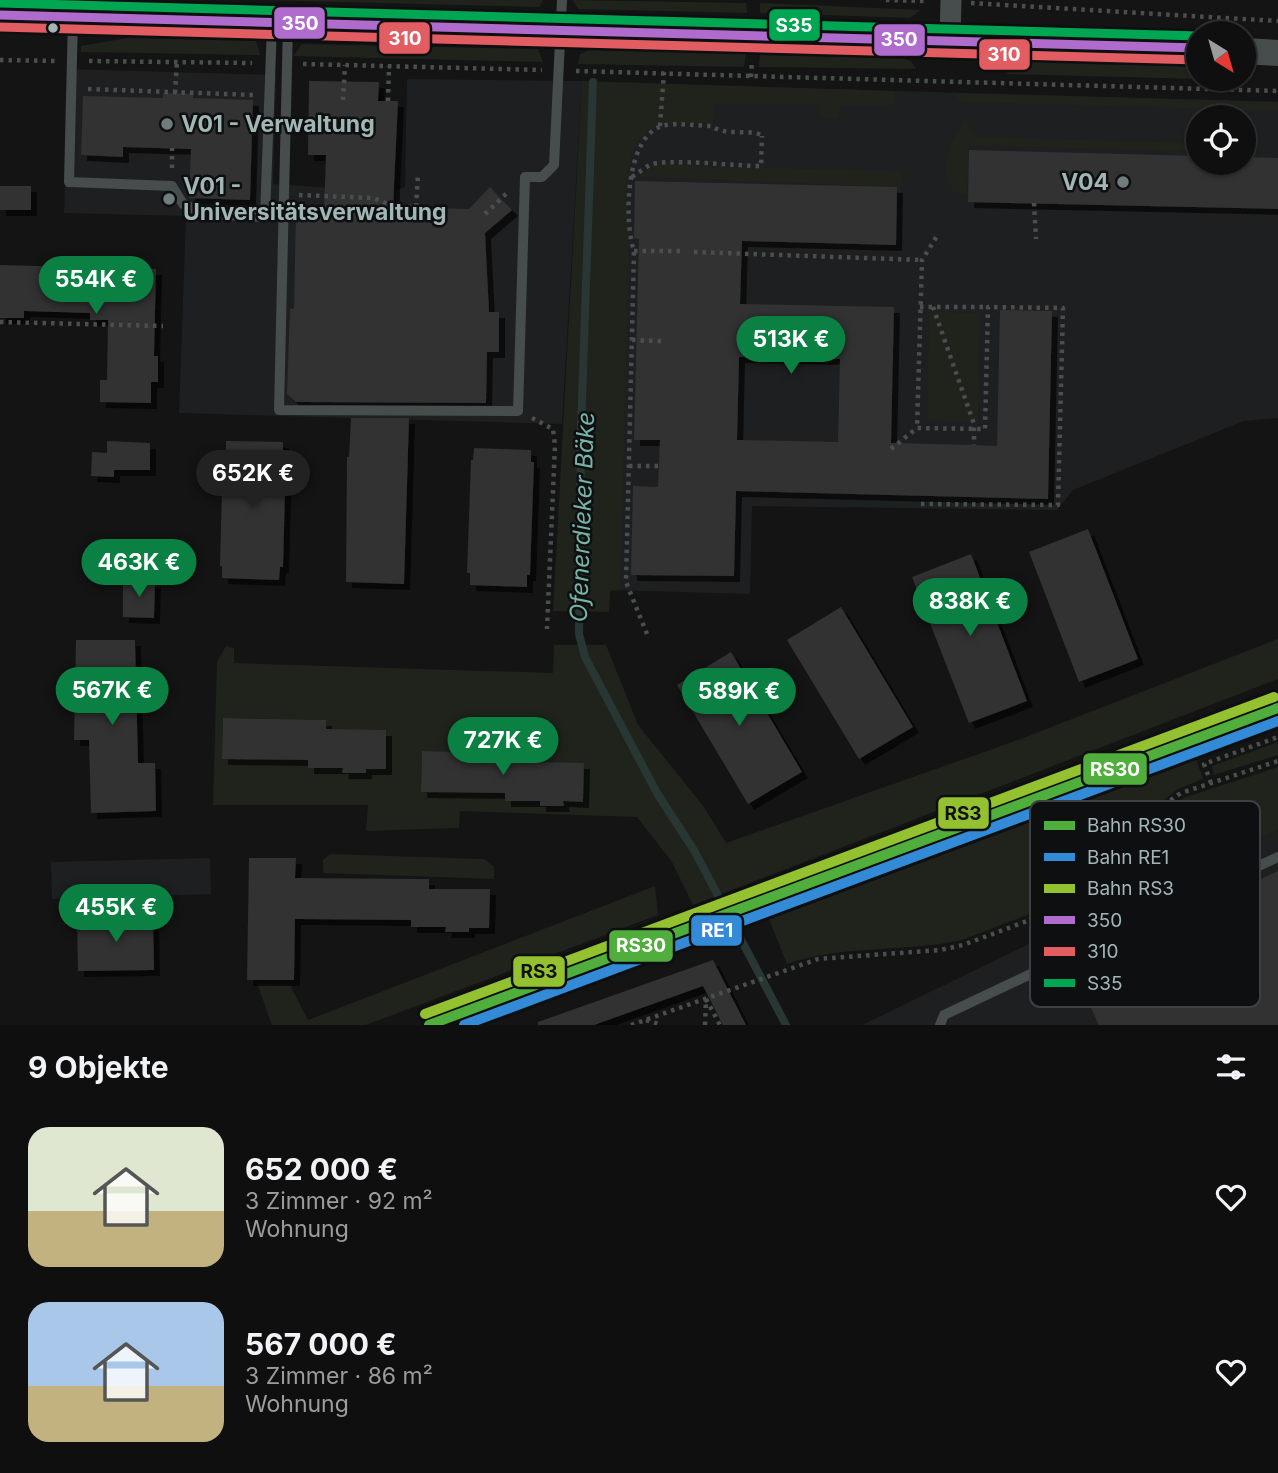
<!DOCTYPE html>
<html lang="de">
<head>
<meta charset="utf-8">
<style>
  body { margin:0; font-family:Inter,sans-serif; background:#1d1d1d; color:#f1f3f6; height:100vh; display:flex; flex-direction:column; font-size:26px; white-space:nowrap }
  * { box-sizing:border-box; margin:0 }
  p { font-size:23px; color:#9b9c9e }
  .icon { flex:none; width:38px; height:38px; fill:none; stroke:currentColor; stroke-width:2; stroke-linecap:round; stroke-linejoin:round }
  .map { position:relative; height:1025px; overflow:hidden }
  .sheet { display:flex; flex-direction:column; background:#0f0f0f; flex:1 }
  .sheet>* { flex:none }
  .needle { width:46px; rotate:143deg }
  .buttons { position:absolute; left:1186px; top:21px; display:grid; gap:14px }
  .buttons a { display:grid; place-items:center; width:70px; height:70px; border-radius:50%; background:#0f0f0f; box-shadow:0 2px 5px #0004,0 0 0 2px #2f2f2f; font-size:35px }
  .price { position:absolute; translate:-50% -60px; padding:0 16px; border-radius:24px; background:#0b8043; color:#fff; font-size:23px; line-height:46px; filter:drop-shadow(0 2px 4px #0008) }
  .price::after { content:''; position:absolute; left:50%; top:42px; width:21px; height:16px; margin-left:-10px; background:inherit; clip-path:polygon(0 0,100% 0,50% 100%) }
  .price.active { background:#222; color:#fff }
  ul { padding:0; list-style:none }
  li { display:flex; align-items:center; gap:21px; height:175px; padding:0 28px }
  li span { display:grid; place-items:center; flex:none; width:196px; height:140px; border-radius:21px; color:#555 }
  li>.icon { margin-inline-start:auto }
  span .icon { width:84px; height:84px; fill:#fffc; stroke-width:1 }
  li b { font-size:30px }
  h2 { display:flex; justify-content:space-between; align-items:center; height:84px; padding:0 28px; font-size:30px }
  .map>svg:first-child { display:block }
  .built { fill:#1e1f20; fill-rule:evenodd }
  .green { fill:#1f231c; fill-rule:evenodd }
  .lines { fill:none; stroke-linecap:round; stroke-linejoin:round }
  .stream { stroke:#283734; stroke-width:8 }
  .building { fill:#303232; fill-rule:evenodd; filter:url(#shadow) }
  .path { stroke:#494e4e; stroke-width:4.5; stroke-dasharray:3.5 5; stroke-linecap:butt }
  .service { stroke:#474c4d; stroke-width:10 }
  .minor { stroke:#474c4d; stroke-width:21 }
  .tertiary { stroke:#474c4d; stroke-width:26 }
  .bus-1-casing { stroke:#0e0f10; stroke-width:14 }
  .bus-2-casing { stroke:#0e0f10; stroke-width:14 }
  .bus-3-casing { stroke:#0e0f10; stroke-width:14 }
  .bus-1 { stroke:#b06ccc; stroke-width:9 }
  .bus-2 { stroke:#e25d62; stroke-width:9 }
  .bus-3 { stroke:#00a651; stroke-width:9 }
  .rail-1-casing { stroke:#0e0f10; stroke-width:16 }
  .rail-2-casing { stroke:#0e0f10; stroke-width:16 }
  .rail-3-casing { stroke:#0e0f10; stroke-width:16 }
  .rail-1 { stroke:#50ae3d; stroke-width:10 }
  .rail-2 { stroke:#338bd7; stroke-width:10 }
  .rail-3 { stroke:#94c12f; stroke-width:10 }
  .bus-dot { fill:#a3b6b6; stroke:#0e0f10; stroke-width:2.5 }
  .poi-dot { fill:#717d7d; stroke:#0e0f10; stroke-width:2.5 }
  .labels { text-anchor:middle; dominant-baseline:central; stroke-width:5; stroke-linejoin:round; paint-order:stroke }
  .poi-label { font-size:23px; font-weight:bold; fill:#a3b6b6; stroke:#0e0f10; text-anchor:start }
  .water-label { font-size:24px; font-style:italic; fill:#77b4a7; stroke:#0e0f10 }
  .key { fill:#0e0f10; stroke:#3b4142; stroke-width:2 }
  .key-label { font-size:19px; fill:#a3b6b6 }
  .line-badge { stroke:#0e0f10; stroke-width:2.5 }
  .badge-label { font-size:19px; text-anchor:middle; font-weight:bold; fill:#fff }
  .pale-badge-label { font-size:19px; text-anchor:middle; font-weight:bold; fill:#111 }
</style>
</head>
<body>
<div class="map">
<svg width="1278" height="1025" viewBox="0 0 1278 1025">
  <defs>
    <filter id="shadow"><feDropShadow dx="6" dy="6" stdDeviation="0" flood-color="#0009"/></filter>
  </defs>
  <rect width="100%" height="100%" fill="#141414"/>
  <path class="built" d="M 69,69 L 276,75 L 273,184 L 393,192 L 405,187 L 407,79 L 582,81 L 562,424 L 179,413 L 186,216 L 64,213 Z
    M 627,83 L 1278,102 L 1278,418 L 1244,421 L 1073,490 L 1057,510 L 752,506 L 750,594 L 610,590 ZM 1199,117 L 1244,117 L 1244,163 L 1199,163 Z
    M 1278,830 L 1278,1025 L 862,1025 L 1109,905 Z
    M 210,858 L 211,894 L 52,899 L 51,862 Z"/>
  <path class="green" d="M 258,0 L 543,0 L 539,7 Z
    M 573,0 L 746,3 L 747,13 L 578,9 Z
    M 760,3 L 921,10 L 910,18 L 760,13 Z
    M 127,38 L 256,41 L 260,55 L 81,52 L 81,46 Z
    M 302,44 L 538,49 L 543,62 L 293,56 Z
    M 592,49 L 746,54 L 744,67 L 578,64 L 580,54 Z
    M 760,55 L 900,58 L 911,61 L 916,69 L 759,67 Z
    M 1016,61 L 1199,67 L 1199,79 L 1006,74 Z
    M 582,81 L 894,91 L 894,105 L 840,105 L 839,118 L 820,117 L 820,104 L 714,104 L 713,124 L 658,125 L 644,135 L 633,150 L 627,178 L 629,260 L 620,590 L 610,591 L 609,612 L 553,611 Z
    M 951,93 L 1278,102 L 1278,111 L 963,102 Z
    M 965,120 L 978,137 L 1199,143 L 1199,151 L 969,146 L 967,194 L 954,193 C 938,167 949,144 965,120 Z
    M 672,162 L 691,166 L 901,171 L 901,187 L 638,177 L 653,165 Z
    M 929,312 L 980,313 L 978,422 L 927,421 Z
    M 1278,639 L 1278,679 L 693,905 L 672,862 L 637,817 L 460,811 L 459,828 L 366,831 L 368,805 L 213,805 L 217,662 L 226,646 L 234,648 L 234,663 L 553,673 L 554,645 L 606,645 L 638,725 L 704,807 L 726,843 L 1018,740 ZM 223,718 L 326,720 L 326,729 L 386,731 L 385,769 L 366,769 L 365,773 L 343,773 L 343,768 L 308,768 L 308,760 L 222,759 ZM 422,751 L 523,753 L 524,762 L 584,764 L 583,802 L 563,801 L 563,806 L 540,806 L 540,801 L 505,793 L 421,792 Z
    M 1219,741 L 1221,748 L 1196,759 L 1203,779 L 1178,789 L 1157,805 L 1144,844 L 1123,872 L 1108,884 L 962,940 C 904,953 843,944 787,964 L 767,914 L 1055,807 Z
    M 1278,742 L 1278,755 L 1214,775 L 1212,766 Z
    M 1278,767 L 1278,830 L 1133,895 L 1128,886 C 1140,874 1150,860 1157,845 C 1166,822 1161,813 1183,798 Z
    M 330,854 L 484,859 L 494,867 L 494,879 L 323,873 L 323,860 Z
    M 655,886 L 658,915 L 366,1025 L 272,1025 L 257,983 L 290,985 L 308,1020 Z"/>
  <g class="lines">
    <path class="stream" d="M 593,82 L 581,429 L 579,634 L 585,657 L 657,793 L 695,852 L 786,1025"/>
  </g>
  <path class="building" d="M 309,81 L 379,82 L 378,101 L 398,101 L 393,207 L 469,209 L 490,187 L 512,210 L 485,233 L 489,312 L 499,312 L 499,352 L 487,352 L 486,403 L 296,402 L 287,394 L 290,309 L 294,309 L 296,211 L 324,211 L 326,155 L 308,155 Z
    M 163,93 L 193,94 L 193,98 L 253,100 L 250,200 L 189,198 L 191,149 L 123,147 L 123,157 L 81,155 L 83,96 L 163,98 Z
    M 969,150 L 1199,156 L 1199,163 L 1244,163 L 1244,157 L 1278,158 L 1278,209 L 968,202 Z
    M 635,181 L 897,187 L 896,245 L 742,241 L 740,304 L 894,307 L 891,443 L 974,445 L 997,446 L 1000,310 L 1052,311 L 1048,499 L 736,491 L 734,576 L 631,575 L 633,486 L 658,487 L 660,440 L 634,440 L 639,239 L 634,238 ZM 739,357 L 840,359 L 838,442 L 737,440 Z
    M 0,186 L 31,186 L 31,210 L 0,210 Z
    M 0,265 L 156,269 L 154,356 L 158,356 L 158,382 L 151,382 L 151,403 L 100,402 L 100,380 L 107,380 L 108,320 L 90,320 L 90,313 L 24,311 L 24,318 L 0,318 Z
    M 351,418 L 409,418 L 404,584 L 346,582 L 347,457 L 349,457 Z
    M 107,441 L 150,443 L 150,470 L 114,470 L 114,477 L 91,476 L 92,452 L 107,453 Z
    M 226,441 L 283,442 L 283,455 L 286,455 L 283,567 L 280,567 L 279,580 L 222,578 L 222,566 L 220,566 L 223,453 L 226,453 Z
    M 474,448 L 531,450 L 531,462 L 534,462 L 530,575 L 527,575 L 527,587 L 470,585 L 470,573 L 467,573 L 471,460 L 473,460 Z
    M 1088,529 L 1138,659 L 1079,682 L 1029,552 Z
    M 971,554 L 1027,701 L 969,723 L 912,577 Z
    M 123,581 L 155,582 L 154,618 L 123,617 Z
    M 841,607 L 913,727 L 859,759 L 787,640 Z
    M 76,640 L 135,640 L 138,763 L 155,763 L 156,811 L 91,813 L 89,740 L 74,740 Z
    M 731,652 L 802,772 L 748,804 L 677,685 Z
    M 223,718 L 326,720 L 326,729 L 386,730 L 386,769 L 366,769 L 366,773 L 342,773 L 343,768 L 308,768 L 308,760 L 222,759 Z
    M 422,751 L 524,753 L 524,762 L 584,763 L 583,802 L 563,801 L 564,806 L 540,806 L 540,801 L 505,801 L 505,793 L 421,792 Z
    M 249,858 L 296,858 L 295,878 L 429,879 L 429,889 L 490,889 L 489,928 L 469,928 L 469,932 L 445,932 L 446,927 L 411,927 L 411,920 L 295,919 L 294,980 L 247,980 Z
    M 1278,871 L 1278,1025 L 1099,1025 L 1072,967 Z
    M 153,918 L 154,970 L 78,971 L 77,919 Z
    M 713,960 L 746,1025 L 723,1025 L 703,986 L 594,1025 L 538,1025 L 538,1022 Z"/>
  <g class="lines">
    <path class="path" d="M 886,0 L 928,1
      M 971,3 L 1278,21
      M 0,60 L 56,61
      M 89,61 L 252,63
      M 303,64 L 542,70
      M 576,71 L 1278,91
      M 751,77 L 752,60
      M 88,89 L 254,95
      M 175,93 L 177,61
      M 343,100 L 345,65
      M 388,101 L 389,66
      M 660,126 L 664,72
      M 172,168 L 172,148
      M 632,177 C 638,173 644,168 650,165 C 663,158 740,166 761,166 L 762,136
      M 299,195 L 373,198 L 393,206 L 416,207 L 418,174
      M 1034,203 L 1036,239
      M 485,214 L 507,193
      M 634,251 L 680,251
      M 694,252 L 922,260
      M 920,307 L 988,307
      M 933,307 L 974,424 L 974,445
      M 0,322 L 163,326
      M 632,340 L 661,341
      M 532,418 L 553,429 L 555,445 L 547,629
      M 891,449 L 917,428
      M 629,466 L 659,466
      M 921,504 L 1058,505 L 1063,308 L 988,307 L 985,429 L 917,428 L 922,260 L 937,236
      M 647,634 L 626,582 L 634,251 C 624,222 625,137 662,126 C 677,122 697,126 712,126 C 726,137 749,128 764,136
      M 1211,783 L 1204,764 L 1278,737
      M 706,999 L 720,1025
      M 646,1020 L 662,1025
      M 631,1025 L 818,959 L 940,950 L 963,945 L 1099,894 C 1122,884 1141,868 1150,844 C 1160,819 1155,809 1181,793 L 1278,761
      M 705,1025 L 706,999"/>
    <path class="service" d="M 73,18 L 69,182 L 172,186 L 183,204 L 206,214 L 265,217 L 272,24
      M 288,24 L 279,410 L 518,411 L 525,177 L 542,177 L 554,165 L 562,0
      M 940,1025 L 944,1015 L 1278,857"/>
    <path class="minor" d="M 950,40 L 951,0"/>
    <path class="tertiary" d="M 0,15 L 1199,48
      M 1244,51 L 1278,53"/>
    <defs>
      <path id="bus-1" d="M 0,15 L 1199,48"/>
      <path id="bus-2" d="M 0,27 L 1199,60"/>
      <path id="bus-3" d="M 0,3 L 1199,36"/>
    </defs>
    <use href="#bus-1" class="bus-1-casing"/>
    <use href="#bus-2" class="bus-2-casing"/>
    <use href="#bus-3" class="bus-3-casing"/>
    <use href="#bus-1" class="bus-1"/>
    <use href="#bus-2" class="bus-2"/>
    <use href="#bus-3" class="bus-3"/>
    <defs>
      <path id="rail-1" d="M 429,1025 L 1278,708"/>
      <path id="rail-2" d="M 464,1025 L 1278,721"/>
      <path id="rail-3" d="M 425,1014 L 1274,697"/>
    </defs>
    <use href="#rail-1" class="rail-1-casing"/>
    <use href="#rail-2" class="rail-2-casing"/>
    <use href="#rail-3" class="rail-3-casing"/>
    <use href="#rail-1" class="rail-1"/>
    <use href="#rail-2" class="rail-2"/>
    <use href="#rail-3" class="rail-3"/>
  </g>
  <circle class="bus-dot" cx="53" cy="28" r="6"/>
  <g class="poi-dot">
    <circle cx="167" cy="124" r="7"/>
    <circle cx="1123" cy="182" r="7"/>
    <circle cx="169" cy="199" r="7"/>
  </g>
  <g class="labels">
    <g class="poi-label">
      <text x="181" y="124">V01 - Verwaltung</text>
      <text x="1109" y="182" text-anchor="end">V04</text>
      <text x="183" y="186">V01 -<tspan x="183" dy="26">Universitätsverwaltung</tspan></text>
    </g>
    <g class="water-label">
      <text transform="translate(582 517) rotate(-88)">Ofenerdieker Bäke</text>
    </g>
  </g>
  <rect x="1030" y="801" width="230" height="206" rx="10" class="key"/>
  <rect x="1044" y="821" width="31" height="9" fill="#50ae3d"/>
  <rect x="1044" y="853" width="31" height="8" fill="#338bd7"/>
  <rect x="1044" y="884" width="31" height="9" fill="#94c12f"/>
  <rect x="1044" y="916" width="31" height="8" fill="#b06ccc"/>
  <rect x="1044" y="947" width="31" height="9" fill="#e25d62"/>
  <rect x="1044" y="979" width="31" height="8" fill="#00a651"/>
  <g class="key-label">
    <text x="1087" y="832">Bahn RS30</text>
    <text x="1087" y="864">Bahn RE1</text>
    <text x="1087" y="895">Bahn RS3</text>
    <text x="1087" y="927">350</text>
    <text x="1087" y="958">310</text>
    <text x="1087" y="990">S35</text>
  </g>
  <g class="line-badge">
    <rect x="273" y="6" width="53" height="34" rx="7" fill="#b06ccc"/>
    <rect x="768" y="8" width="53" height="34" rx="7" fill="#00a651"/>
    <rect x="378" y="21" width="53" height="34" rx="7" fill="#e25d62"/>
    <rect x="873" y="23" width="53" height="34" rx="7" fill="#b06ccc"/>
    <rect x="978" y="38" width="53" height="33" rx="7" fill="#e25d62"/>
    <rect x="1082" y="752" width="66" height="34" rx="7" fill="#50ae3d"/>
    <rect x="937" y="796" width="53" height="34" rx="7" fill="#94c12f"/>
    <rect x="690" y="914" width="53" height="33" rx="7" fill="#338bd7"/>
    <rect x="608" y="929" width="66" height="34" rx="7" fill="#50ae3d"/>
    <rect x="512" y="955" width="54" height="33" rx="7" fill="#94c12f"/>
  </g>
  <g class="badge-label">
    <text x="300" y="30">350</text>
    <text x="794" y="32">S35</text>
    <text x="405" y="45">310</text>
    <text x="899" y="46">350</text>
    <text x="1004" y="61">310</text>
    <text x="1115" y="776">RS30</text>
    <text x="717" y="937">RE1</text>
    <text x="641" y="952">RS30</text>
  </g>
  <g class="pale-badge-label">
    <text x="963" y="820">RS3</text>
    <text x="539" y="978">RS3</text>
  </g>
</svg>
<div class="buttons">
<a><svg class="needle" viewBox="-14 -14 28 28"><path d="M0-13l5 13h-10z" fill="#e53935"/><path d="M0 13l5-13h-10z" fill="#9b9c9e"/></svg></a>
<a><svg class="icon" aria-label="locate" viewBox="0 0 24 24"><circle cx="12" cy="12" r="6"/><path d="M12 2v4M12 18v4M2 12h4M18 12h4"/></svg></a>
</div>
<b class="price" style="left:96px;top:316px">554K €</b>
<b class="price" style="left:791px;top:376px">513K €</b>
<b class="price active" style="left:253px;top:510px">652K €</b>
<b class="price" style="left:139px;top:599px">463K €</b>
<b class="price" style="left:970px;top:638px">838K €</b>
<b class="price" style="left:112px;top:727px">567K €</b>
<b class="price" style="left:739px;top:728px">589K €</b>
<b class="price" style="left:503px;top:777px">727K €</b>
<b class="price" style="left:116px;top:944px">455K €</b>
</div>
<section class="sheet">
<h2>9 Objekte<svg class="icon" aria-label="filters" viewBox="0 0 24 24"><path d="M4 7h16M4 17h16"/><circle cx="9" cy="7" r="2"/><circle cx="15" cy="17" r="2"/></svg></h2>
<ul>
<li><span style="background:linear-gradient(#dfe7d0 60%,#c2b280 0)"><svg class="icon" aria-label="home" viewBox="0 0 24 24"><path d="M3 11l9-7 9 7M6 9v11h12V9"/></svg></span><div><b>652 000 €</b><p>3 Zimmer · 92 m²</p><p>Wohnung</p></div><svg class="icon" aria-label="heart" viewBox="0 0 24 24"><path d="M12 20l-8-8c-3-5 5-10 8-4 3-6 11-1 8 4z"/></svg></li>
<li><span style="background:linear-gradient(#a9c7e8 60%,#c2b280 0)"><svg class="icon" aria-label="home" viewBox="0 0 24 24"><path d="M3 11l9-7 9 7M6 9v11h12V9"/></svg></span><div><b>567 000 €</b><p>3 Zimmer · 86 m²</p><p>Wohnung</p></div><svg class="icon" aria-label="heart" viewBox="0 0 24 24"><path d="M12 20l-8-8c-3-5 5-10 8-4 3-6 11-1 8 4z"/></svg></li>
</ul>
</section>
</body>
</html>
